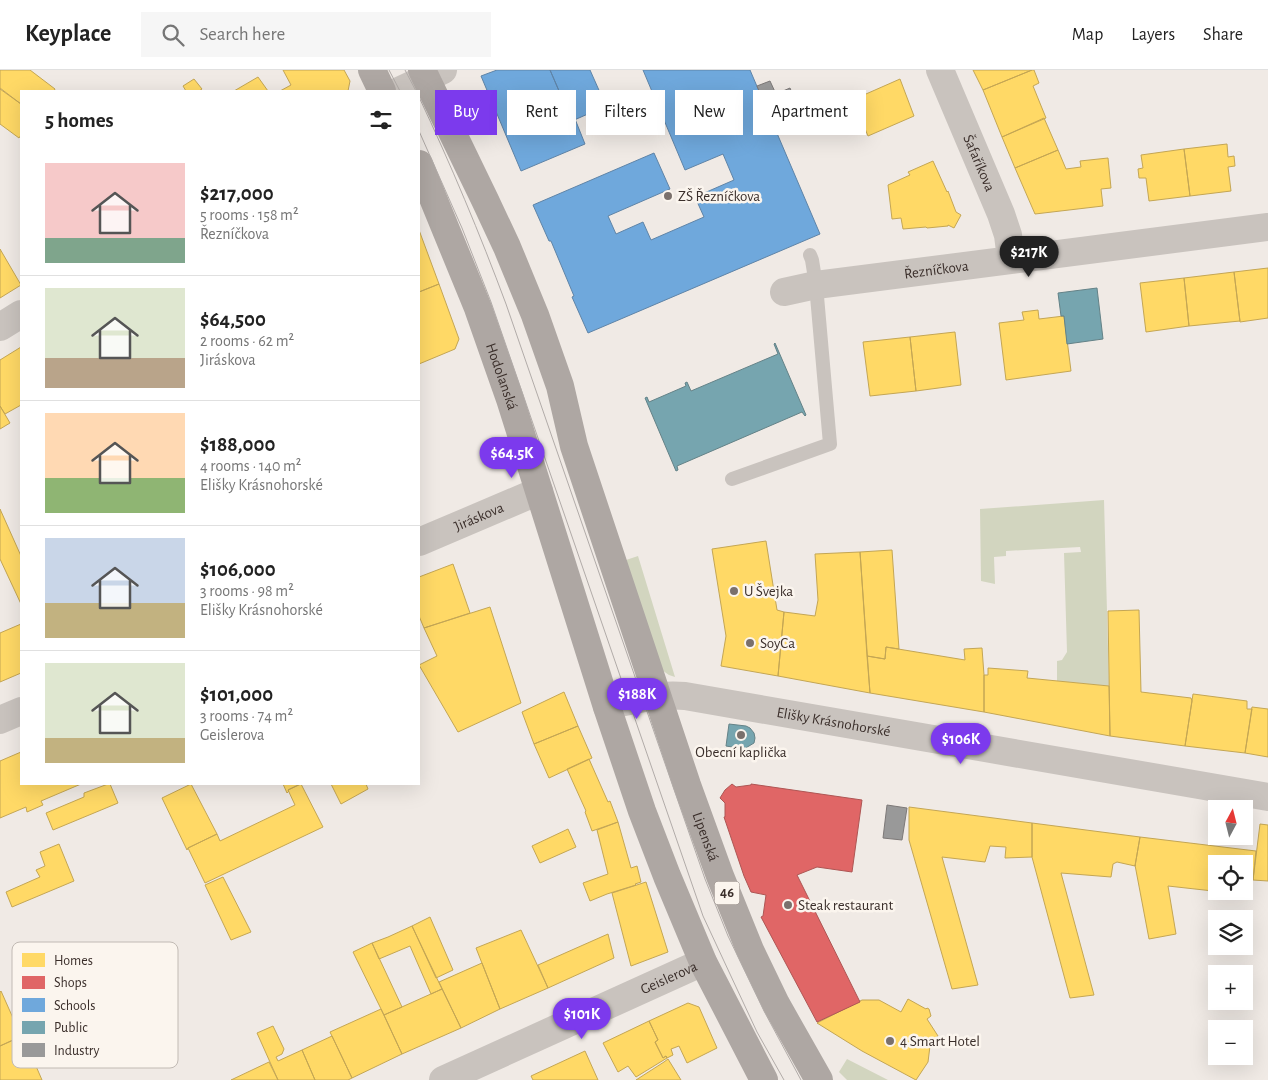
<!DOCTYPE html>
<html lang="en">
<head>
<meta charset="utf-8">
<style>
  body { margin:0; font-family:"Alegreya Sans",sans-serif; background:#f6f6f6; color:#222; height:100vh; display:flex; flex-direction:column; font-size:19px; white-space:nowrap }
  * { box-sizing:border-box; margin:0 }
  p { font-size:16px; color:#767676 }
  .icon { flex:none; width:28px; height:28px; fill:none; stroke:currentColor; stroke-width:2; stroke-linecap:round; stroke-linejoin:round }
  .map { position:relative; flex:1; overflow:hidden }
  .panel { position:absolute; left:20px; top:20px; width:400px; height:695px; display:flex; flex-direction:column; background:#fff; border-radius:0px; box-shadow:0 5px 20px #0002 }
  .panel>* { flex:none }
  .top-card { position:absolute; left:435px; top:20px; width:475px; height:45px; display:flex; gap:10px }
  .needle { width:32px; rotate:7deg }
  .buttons { position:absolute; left:1208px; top:730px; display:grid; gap:10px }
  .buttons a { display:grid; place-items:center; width:45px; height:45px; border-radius:0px; background:#fff; box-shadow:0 5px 20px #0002; font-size:25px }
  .price { position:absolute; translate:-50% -42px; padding:0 11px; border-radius:18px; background:#7c3aed; color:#fff; font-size:16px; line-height:32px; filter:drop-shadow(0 1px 2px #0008) }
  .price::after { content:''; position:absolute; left:50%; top:30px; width:15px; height:11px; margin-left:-8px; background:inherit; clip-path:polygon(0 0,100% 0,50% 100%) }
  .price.on { background:#222; color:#fff }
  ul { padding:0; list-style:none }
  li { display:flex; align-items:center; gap:15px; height:125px; padding:0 25px }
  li+li { border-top:1px solid #e0e0e0 }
  li span { display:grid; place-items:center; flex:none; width:140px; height:100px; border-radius:0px; color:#555 }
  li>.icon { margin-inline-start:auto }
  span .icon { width:60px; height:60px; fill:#fffc; stroke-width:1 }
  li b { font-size:21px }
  h2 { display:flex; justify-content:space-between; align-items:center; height:60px; padding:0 25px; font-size:21px }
  .tag { padding:0 18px; border-radius:0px; background:#fff; box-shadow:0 5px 20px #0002; font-size:18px; line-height:45px }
  .tag.on { background:#7c3aed; color:#fff }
  header { display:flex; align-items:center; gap:30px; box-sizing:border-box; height:70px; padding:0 25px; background:#fff; border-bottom:1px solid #e0e0e0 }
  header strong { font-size:24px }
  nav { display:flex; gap:28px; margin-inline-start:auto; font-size:18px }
  .search { width:350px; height:45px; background:#f6f6f6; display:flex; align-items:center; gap:12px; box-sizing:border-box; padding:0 18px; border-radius:0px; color:#767676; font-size:19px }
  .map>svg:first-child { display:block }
  .green { fill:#d2d5bf }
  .homes { fill:#ffd966; stroke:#c4a654 }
  .shops { fill:#e06666; stroke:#ae5654 }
  .schools { fill:#6fa8dc; stroke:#5f84a7 }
  .public { fill:#76a5af; stroke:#648287 }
  .industry { fill:#999; stroke:#7d7978 }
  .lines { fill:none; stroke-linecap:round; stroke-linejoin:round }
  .service { stroke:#c9c3be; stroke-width:14 }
  .minor { stroke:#c9c3be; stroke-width:28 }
  .primary { stroke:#aea7a3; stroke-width:28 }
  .tram { stroke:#b1aba8; stroke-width:1 }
  .poi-dot { fill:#7a706c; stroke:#fbf5ee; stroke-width:2 }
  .labels { text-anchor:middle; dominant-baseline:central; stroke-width:5; stroke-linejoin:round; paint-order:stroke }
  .shield { fill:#fbf5ee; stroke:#756a66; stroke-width:1 }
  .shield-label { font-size:14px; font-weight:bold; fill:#3b2f2b }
  .street-label { font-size:15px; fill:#3b2f2b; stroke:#fbf5ee }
  .poi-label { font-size:15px; fill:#3b2f2b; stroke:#fbf5ee; text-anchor:start }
  .key { fill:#fbf5ee; stroke:#c1bab4; stroke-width:1 }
  .key-label { font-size:14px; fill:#3b2f2b }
</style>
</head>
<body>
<header>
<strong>Keyplace</strong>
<div class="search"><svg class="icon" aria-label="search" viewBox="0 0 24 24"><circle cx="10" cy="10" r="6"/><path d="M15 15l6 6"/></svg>Search here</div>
<nav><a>Map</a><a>Layers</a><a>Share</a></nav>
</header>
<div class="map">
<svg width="1268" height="1010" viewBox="0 0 1268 1010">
  <rect width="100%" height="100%" fill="#f0eae5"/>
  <path class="green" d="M 1104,430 L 1109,616 L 1057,611 L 1057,591 L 1062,590 L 1067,582 L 1064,483 L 1081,482 L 1080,477 L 1006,481 L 1006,486 L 994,487 L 995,514 L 981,511 L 980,439 Z
    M 638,486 L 675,607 L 669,605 L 659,598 L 620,492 Z
    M 847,989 L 888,1010 L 847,1010 L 839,1002 Z"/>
  <path class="homes" d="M 0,0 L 30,0 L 55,19 L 54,21 L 21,21 L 21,34 L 0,18 Z
    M 283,0 L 344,0 L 350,11 L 348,21 L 280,21 L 291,15 Z
    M 973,0 L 1032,0 L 983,20 Z
    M 1032,0 L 1034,0 L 1039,13 L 1033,16 L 1046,48 L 1002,67 L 983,20 Z
    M 258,7 L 268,21 L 234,21 Z
    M 194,9 L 202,19 L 199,21 L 186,21 L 183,16 Z
    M 900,9 L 914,46 L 868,66 L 861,49 L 849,54 L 841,35 Z
    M 0,19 L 21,34 L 21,65 L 19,68 L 0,54 Z
    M 1044,48 L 1058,80 L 1015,98 L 1002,67 Z
    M 1227,74 L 1228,87 L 1234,86 L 1235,96 L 1228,97 L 1231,121 L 1190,126 L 1184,79 Z
    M 1184,79 L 1190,126 L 1149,131 L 1146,108 L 1139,108 L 1138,99 L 1143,98 L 1141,85 Z
    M 1058,80 L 1066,99 L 1081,97 L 1080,91 L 1108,88 L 1111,118 L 1101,119 L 1103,136 L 1035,144 L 1015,98 Z
    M 933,91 L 947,122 L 948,121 L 956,142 L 961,145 L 954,158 L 948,155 L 948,156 L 927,158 L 926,157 L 903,159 L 901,148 L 892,149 L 888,115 L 910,105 L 908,102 Z
    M 419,160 L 439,214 L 419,222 Z
    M 0,179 L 21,215 L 0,228 Z
    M 1268,198 L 1268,248 L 1240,252 L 1234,202 Z
    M 1234,202 L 1240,251 L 1189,256 L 1184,208 Z
    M 1184,208 L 1189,256 L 1146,262 L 1140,213 Z
    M 439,214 L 459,269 L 455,279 L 419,294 L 419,222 Z
    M 1038,240 L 1039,249 L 1064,246 L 1071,301 L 1006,310 L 999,253 L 1024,250 L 1022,242 Z
    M 955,262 L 961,315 L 916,321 L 910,267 Z
    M 910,267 L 916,321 L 870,326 L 863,272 Z
    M 21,277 L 21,335 L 5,344 L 0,336 L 0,290 Z
    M 0,336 L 10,353 L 0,359 Z
    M 0,439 L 21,486 L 21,534 L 0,489 Z
    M 766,471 L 777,540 L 784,542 L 778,606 L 721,596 L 726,566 L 712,479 Z
    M 892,480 L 899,579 L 886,577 L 885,589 L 867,586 L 860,482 Z
    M 860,482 L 870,623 L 778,606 L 784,542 L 815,546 L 818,530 L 815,484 Z
    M 453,494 L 470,543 L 424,558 L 419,546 L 419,507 Z
    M 490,537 L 521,633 L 458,662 L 419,595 L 437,586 L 424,558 Z
    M 1139,540 L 1141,622 L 1191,628 L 1192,631 L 1185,676 L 1110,666 L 1108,541 Z
    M 21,554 L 21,603 L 0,612 L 0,563 Z
    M 886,577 L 965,590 L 964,579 L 982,578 L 984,605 L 984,642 L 870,623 L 867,586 L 885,589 Z
    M 988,598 L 1028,601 L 1027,608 L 1109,616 L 1110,666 L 984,642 L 984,605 L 988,605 Z
    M 564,622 L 578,656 L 534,674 L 522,642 Z
    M 1193,624 L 1247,631 L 1247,639 L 1252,639 L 1245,683 L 1185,676 Z
    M 1252,637 L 1268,639 L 1268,687 L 1245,683 Z
    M 578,656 L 592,688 L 549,708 L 534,674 Z
    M 21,682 L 21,714 L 81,714 L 41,731 L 43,735 L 27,742 L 26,737 L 0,748 L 0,691 Z
    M 589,689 L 608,732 L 610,731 L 618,752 L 592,761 L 585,742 L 586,741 L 567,699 Z
    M 108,714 L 110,714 L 118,733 L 53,760 L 46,743 L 84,727 L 84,723 Z
    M 191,714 L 217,764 L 188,778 L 187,780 L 162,728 Z
    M 283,714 L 300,714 L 288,720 L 289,721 L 287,723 Z
    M 301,714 L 323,757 L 205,813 L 188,778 L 217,764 L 220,771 L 295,735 L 288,720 Z
    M 331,714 L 366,714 L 368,719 L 341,734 Z
    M 909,737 L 1032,753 L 1032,787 L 1005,788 L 1006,777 L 990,776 L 985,792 L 942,787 L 978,915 L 952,919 L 909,770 Z
    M 618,752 L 631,798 L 637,796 L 641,812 L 635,814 L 636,815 L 607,824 L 590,831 L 583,813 L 608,804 L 597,760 Z
    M 1032,753 L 1140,767 L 1135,796 L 1117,792 L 1113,794 L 1111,807 L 1061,803 L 1094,925 L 1070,928 L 1032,787 Z
    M 1260,754 L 1268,755 L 1268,811 L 1253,810 Z
    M 568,759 L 576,777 L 540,793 L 532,776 Z
    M 1140,767 L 1256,781 L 1253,810 L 1244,809 L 1244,794 L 1216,794 L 1216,821 L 1222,822 L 1168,816 L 1176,864 L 1149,869 L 1135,795 L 1135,796 Z
    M 59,774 L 74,811 L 12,837 L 6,822 L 40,807 L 36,800 L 45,796 L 40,782 Z
    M 223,807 L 251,862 L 231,870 L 205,815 Z
    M 646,812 L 668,882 L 631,896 L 612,823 Z
    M 430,847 L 453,900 L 436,908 L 412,856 Z
    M 412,856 L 442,919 L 431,924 L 410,876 L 379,889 L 372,873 L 388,867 Z
    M 521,860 L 548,918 L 500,939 L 476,878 Z
    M 608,864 L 614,888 L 548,918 L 538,895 Z
    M 372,873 L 402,937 L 384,945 L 353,882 Z
    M 482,893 L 500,939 L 461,958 L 439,912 Z
    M 442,919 L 461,958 L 402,984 L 384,945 Z
    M 1,921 L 21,966 L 0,976 L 0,922 Z
    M 908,929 L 926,939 L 927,938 L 929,939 L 931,946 L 927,949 L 938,966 L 935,968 L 930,976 L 928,992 L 916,1010 L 862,981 L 817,953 L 862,930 L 879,930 L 901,942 Z
    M 688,933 L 699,937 L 717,978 L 687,993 L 679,976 L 671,979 L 673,985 L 667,988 L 666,986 L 663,988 L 655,972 L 658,970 L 649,951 Z
    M 381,939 L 402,984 L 352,1008 L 330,962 Z
    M 649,951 L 658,970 L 655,972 L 663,988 L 666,986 L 667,988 L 636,1007 L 628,996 L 618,1002 L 603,973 Z
    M 273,956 L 284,979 L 282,984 L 276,987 L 278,991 L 302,980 L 315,1010 L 278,1010 L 257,963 Z
    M 23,966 L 42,1010 L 0,1010 L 0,976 Z
    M 332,966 L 352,1008 L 348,1010 L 315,1010 L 302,980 Z
    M 585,981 L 598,1010 L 533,1010 L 531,1006 Z
    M 668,989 L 681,1010 L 636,1010 L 664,992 Z
    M 269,992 L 278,1010 L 231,1010 Z"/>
  <path class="shops" d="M 732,714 L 736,717 L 751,715 L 751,714 L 862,730 L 852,802 L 817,797 L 797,805 L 860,932 L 817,952 L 761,847 L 763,846 L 766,825 L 751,822 L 744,806 L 724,747 L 725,747 L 725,733 L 720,728 L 725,720 Z"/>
  <path class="schools" d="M 497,0 L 550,0 L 572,51 L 575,49 L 585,74 L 521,101 L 481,6 Z
    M 550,0 L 590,0 L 606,36 L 572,51 Z
    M 643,0 L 750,0 L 820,164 L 588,263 L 572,227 L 574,226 L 551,171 L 549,171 L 533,135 L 654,83 L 670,119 L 608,146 L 616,164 L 643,152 L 651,170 L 704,147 L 695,127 L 734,110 L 723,84 L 685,100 Z"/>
  <path class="public" d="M 1097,218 L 1103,269 L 1067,274 L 1064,246 L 1061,246 L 1058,223 Z
    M 775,273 L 806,345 L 805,346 L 802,342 L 677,396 L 678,400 L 676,401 L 645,328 L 647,327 L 649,332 L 686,316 L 685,313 L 687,312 L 691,321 L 778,284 L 774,274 Z
    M 729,654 L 746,656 L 750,658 L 754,663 L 755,668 L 754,673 L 744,679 L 726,676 Z"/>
  <path class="industry" d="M 770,11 L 776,24 L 790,18 L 801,45 L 774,56 L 757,16 Z
    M 887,735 L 907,738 L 902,770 L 883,768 Z"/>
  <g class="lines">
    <path class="service" d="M 732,409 L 830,374 L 816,215 L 812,190 L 810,185"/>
    <g class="minor">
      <path id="s1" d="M 940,0 L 1001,144 L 1008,165 L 1011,189"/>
      <path d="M 399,21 L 443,0"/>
      <path id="s2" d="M 784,222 L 816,215 L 1268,157"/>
      <path d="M 0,257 L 21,244"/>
      <path id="s3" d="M 419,472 L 539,421"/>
      <path id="s4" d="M 607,637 C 633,629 657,624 685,626 L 1268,727"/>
      <path d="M 0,650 L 21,641"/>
      <path id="s5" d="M 443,1010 L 703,892"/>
    </g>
    <g class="primary">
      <path d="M 372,0 L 382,21"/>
      <path id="s6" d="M 422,0 L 485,130 L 507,177 L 535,245 L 560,316 L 574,376 L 687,715 L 720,806 L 750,880 L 776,934 L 819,1010"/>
      <path id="s7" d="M 419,94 L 478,238 L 510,329 L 607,637 L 642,741 L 667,806 L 703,892 L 764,1010"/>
    </g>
    <path class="tram" d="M 389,0 L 400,21
      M 405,0 L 416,21
      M 419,27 C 451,95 480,164 506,234 L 705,809 L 728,866 L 764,941 L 801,1010
      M 419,61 L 462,158 L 491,232 L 703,846 L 757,962 L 784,1010"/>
  </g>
  <g class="poi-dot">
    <circle cx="668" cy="126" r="5"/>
    <circle cx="734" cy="521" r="5"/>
    <circle cx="750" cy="573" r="5"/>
    <circle cx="741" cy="665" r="5"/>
    <circle cx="788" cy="835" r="5"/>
    <circle cx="890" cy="971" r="5"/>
  </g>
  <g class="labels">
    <rect class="shield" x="714.5" y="811.5" width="25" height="23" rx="4"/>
    <g class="shield-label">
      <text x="727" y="823">46</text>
    </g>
    <g class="street-label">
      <text stroke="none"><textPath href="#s1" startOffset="101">Šafaříkova</textPath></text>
      <text stroke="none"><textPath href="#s2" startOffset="154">Řezníčkova</textPath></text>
      <text stroke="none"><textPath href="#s7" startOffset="228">Hodolanská</textPath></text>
      <text stroke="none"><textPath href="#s3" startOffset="65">Jiráskova</textPath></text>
      <text stroke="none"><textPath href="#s4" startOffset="230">Elišky Krásnohorské</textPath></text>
      <text stroke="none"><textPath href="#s6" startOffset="819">Lipenská</textPath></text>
      <text stroke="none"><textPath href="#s5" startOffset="248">Geislerova</textPath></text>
    </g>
    <g class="poi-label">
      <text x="678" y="126">ZŠ Řezníčkova</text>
      <text x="744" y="521">U Švejka</text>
      <text x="760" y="573">SoyCa</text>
      <text x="741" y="682" text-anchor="middle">Obecní kaplička</text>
      <text x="798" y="835">Steak restaurant</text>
      <text x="900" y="971">4 Smart Hotel</text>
    </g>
  </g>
  <rect x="12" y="872" width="166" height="126" rx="8" class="key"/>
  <rect x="22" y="883" width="23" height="14" fill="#ffd966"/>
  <rect x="22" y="906" width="23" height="13" fill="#e06666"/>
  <rect x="22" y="928" width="23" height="14" fill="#6fa8dc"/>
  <rect x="22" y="951" width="23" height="13" fill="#76a5af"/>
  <rect x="22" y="973" width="23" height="14" fill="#999"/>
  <g class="key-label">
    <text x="54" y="895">Homes</text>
    <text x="54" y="917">Shops</text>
    <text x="54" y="940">Schools</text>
    <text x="54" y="962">Public</text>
    <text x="54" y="985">Industry</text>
  </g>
</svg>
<div class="buttons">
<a><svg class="needle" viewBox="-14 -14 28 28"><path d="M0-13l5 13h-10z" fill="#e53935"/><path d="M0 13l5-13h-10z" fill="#767676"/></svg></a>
<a><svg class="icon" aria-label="locate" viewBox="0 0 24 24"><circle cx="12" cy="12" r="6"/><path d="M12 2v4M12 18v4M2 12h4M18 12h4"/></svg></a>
<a><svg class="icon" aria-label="layers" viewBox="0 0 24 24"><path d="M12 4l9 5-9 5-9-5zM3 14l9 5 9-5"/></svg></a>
<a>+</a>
<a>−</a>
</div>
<b class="price on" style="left:1029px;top:208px">$217K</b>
<b class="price" style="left:512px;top:409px">$64.5K</b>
<b class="price" style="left:637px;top:650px">$188K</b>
<b class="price" style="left:961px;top:695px">$106K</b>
<b class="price" style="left:582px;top:970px">$101K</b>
<div class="top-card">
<a class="tag on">Buy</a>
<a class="tag">Rent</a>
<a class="tag">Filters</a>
<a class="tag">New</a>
<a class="tag">Apartment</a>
</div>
<section class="panel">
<h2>5 homes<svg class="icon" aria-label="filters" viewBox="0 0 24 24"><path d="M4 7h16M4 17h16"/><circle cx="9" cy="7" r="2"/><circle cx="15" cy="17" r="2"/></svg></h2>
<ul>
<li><span style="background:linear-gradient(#f6c9c9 75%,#7fa58c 0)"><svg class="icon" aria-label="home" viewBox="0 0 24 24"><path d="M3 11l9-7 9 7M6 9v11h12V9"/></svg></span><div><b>$217,000</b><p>5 rooms · 158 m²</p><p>Řezníčkova</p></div></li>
<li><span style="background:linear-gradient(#dfe7d0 70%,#b9a48a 0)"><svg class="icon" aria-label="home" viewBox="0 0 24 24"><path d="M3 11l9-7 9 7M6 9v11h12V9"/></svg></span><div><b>$64,500</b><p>2 rooms · 62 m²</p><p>Jiráskova</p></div></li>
<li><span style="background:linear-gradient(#ffd9b3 65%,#8fb573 0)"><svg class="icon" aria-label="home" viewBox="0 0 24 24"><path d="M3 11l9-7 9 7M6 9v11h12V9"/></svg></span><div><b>$188,000</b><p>4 rooms · 140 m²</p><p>Elišky Krásnohorské</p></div></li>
<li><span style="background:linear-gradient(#c9d6e8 65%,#c2b280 0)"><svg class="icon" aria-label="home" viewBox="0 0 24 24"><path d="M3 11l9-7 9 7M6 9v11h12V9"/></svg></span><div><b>$106,000</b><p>3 rooms · 98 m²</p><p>Elišky Krásnohorské</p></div></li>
<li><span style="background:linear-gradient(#dfe7d0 75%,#c2b280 0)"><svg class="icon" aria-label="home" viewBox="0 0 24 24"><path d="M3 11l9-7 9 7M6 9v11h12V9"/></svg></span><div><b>$101,000</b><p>3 rooms · 74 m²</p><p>Geislerova</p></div></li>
</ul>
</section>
</div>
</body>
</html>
